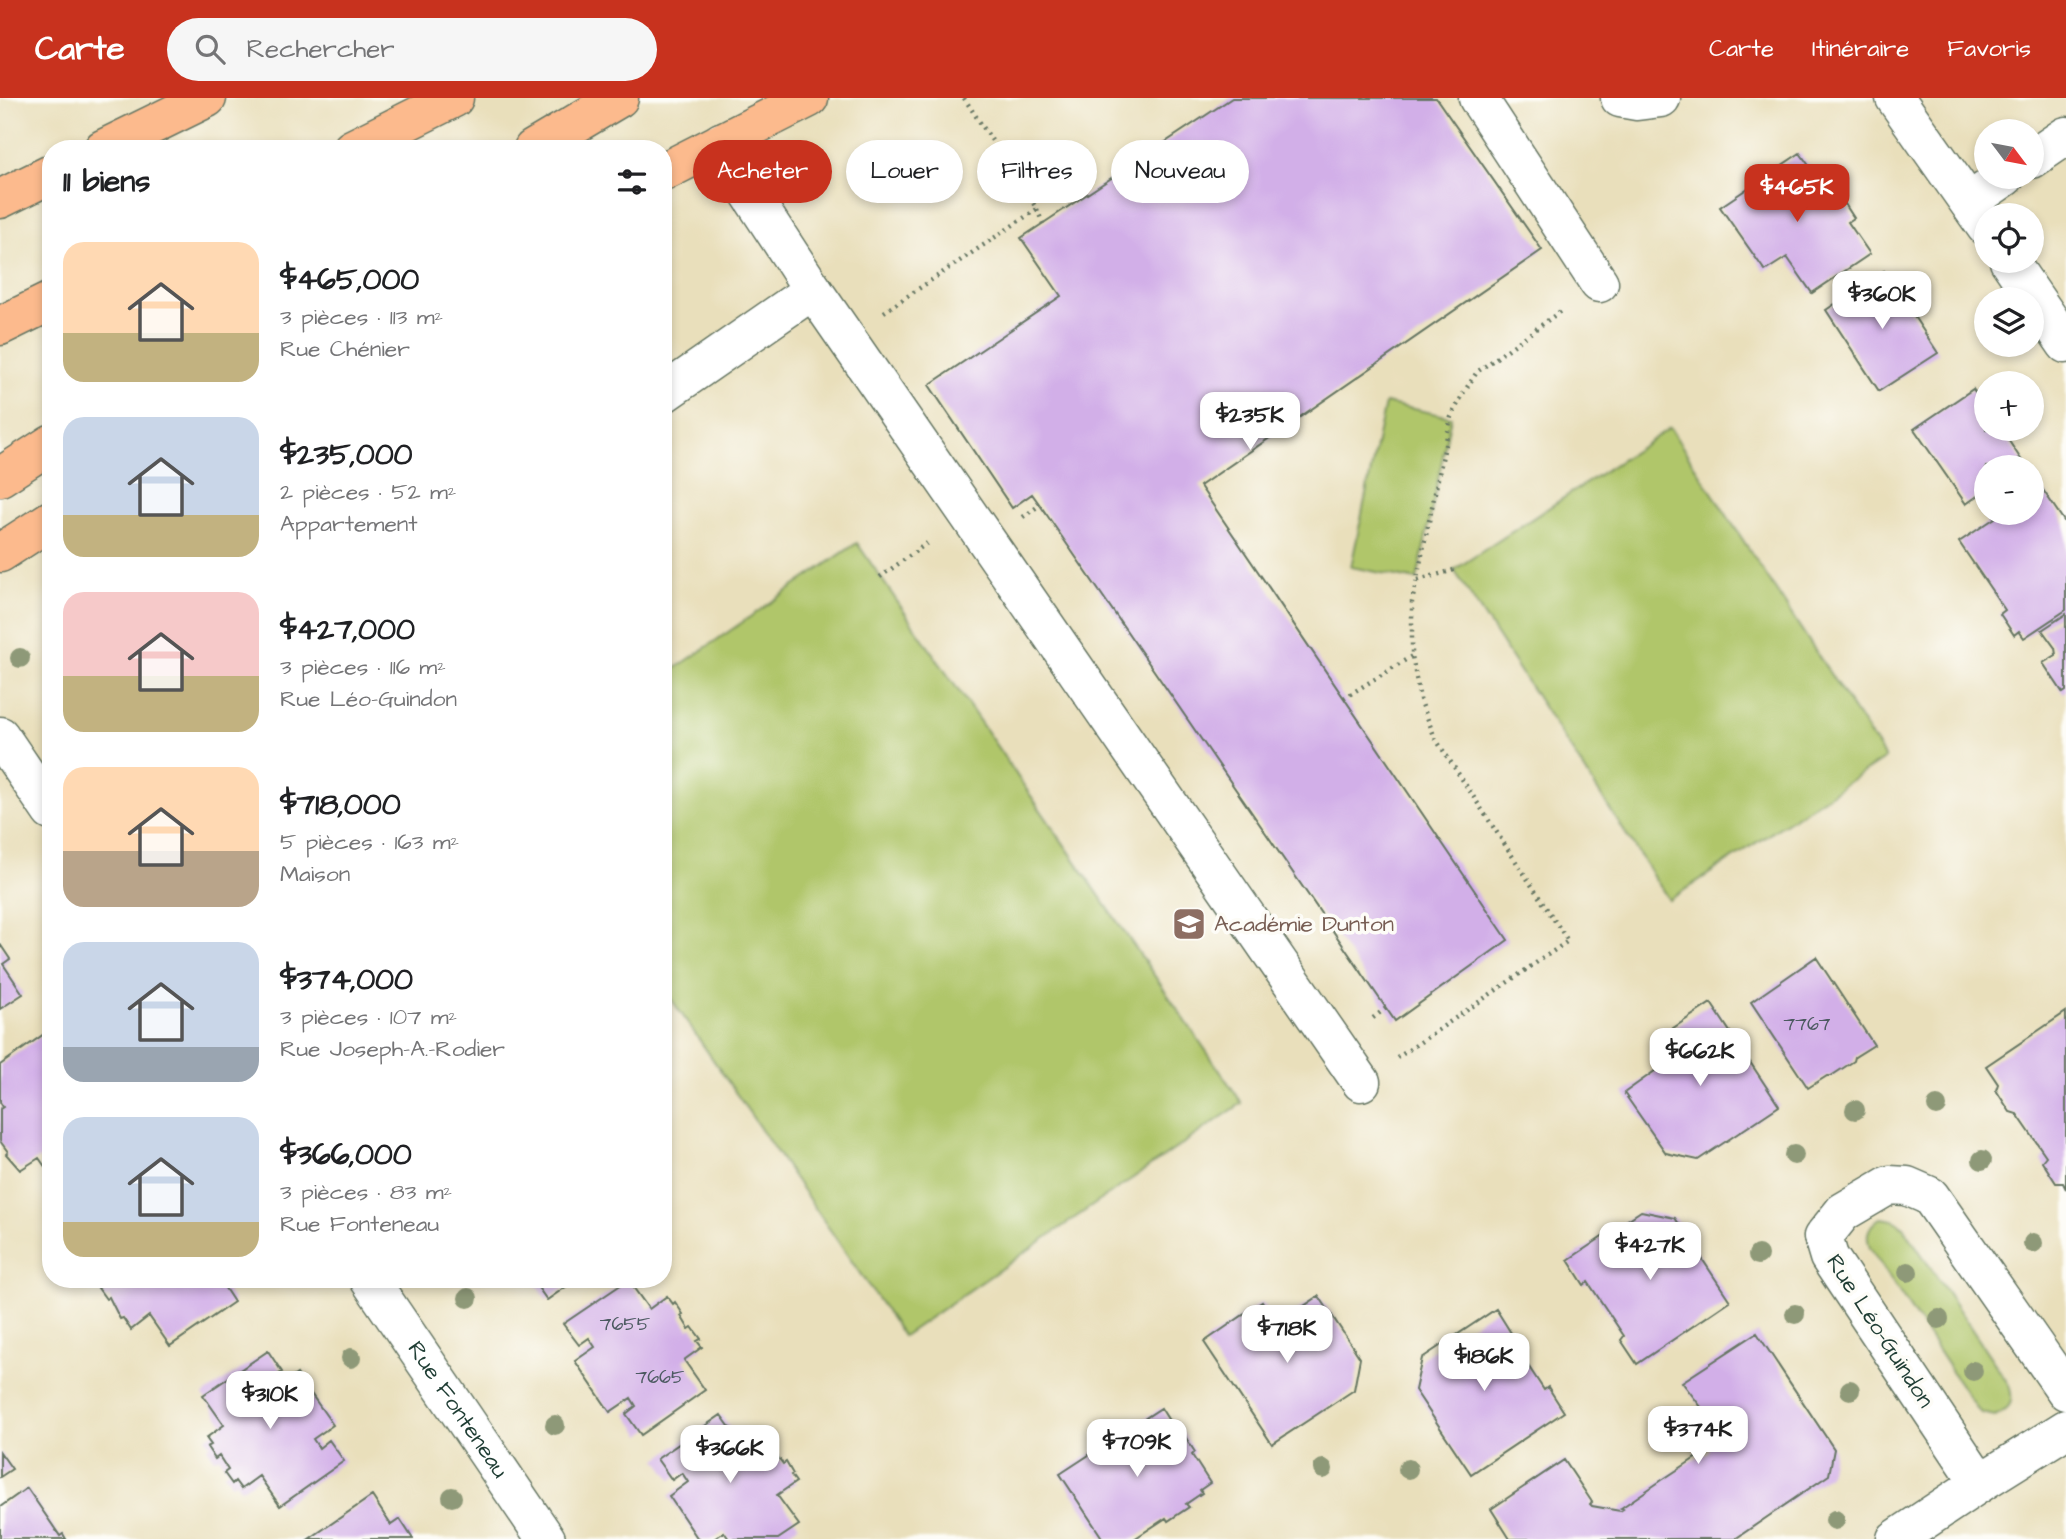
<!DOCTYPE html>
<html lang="fr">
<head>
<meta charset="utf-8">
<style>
  body { margin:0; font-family:"Architects Daughter",sans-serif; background:#f6f6f6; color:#202124; height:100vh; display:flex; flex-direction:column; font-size:26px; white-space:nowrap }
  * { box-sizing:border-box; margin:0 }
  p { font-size:23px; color:#757577 }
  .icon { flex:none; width:38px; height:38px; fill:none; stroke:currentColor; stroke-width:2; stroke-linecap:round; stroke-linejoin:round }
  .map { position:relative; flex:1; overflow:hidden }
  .sheet { position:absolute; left:42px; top:42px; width:630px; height:1148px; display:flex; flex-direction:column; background:#fff; border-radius:28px; box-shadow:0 4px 10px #0003 }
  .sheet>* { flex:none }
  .top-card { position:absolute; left:693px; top:42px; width:665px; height:63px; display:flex; gap:14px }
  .needle { width:46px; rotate:122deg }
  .tools { position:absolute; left:1974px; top:21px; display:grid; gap:14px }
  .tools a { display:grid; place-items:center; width:70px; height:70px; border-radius:50%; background:#fff; box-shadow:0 4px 10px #0003; font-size:35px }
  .price { position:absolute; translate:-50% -60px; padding:0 16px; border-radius:14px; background:#fff; color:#222; font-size:23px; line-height:46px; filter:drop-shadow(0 2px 4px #0008) }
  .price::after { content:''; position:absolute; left:50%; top:42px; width:21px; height:16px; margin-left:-10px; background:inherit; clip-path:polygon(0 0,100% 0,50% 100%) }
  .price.active { background:#c8321e; color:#fff }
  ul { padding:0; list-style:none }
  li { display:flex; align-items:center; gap:21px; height:175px; padding:0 21px }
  li span { display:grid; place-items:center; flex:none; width:196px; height:140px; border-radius:21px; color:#555 }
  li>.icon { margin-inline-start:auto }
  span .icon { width:84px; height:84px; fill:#fffc; stroke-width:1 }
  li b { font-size:30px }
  h2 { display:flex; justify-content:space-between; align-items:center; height:84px; padding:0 21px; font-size:30px }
  .tag { padding:0 24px; border-radius:32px; background:#fff; box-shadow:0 4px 10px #0003; font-size:24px; line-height:63px }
  .tag.active { background:#c8321e; color:#fff }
  header { display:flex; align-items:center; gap:42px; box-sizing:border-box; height:98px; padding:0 35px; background:#c8321e; color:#fff }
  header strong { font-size:33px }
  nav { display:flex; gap:38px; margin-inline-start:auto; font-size:24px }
  .search { width:490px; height:63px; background:#f6f6f6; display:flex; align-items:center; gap:18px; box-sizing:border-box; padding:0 24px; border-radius:38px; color:#757577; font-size:26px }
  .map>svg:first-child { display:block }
  .green { fill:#b0c66b; stroke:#688250; stroke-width:2 }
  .building { fill:#d2afe8 }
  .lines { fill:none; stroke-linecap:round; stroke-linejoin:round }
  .minor-casing { stroke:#667663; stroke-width:41 }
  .major-casing { stroke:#667663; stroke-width:41 }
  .highway-casing { stroke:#667663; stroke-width:41 }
  .path { stroke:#667663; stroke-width:4.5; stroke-dasharray:2 5; stroke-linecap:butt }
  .minor { stroke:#fff; stroke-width:38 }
  .major { stroke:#fcba8d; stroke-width:38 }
  .highway { stroke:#fcba8d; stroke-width:38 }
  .tree { fill:#8e9978 }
  .labels { text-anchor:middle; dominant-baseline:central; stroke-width:7; stroke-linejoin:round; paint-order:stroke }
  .number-label { font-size:19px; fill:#4c5a61 }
  .education-label { font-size:23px; fill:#785e54; stroke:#fdfcf7; text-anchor:start }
  .street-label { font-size:23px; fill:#1f3d34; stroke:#fdfcf7 }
</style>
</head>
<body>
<header>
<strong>Carte</strong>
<div class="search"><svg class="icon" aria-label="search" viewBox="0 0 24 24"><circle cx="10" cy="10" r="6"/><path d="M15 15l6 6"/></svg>Rechercher</div>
<nav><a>Carte</a><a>Itinéraire</a><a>Favoris</a></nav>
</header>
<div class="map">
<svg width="2066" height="1441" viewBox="0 0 2066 1441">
  <rect width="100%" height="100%" fill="#fdfcf7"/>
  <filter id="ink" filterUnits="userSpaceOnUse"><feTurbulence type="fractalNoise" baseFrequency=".0143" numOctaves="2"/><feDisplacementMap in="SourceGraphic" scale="14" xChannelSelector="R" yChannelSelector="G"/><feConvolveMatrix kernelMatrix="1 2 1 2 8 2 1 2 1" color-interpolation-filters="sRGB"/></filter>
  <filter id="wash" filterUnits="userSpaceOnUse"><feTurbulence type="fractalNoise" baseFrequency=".00686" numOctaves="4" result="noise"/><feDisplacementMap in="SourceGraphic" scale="28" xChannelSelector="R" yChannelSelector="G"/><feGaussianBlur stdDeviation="1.57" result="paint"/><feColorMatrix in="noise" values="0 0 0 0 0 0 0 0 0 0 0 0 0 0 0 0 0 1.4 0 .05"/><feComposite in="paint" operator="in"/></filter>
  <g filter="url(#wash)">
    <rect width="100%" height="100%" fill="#e9dfbb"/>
    <path class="green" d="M 1385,305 L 1451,319 L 1417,482 L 1351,469 Z
      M 1670,330 L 1885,660 L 1669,802 L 1454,472 Z
      M 857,445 L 1242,1005 L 903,1238 L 663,889 L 663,579 Z
      M 1880,1120 C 1891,1121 1897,1122 1904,1130 L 2009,1287 C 2015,1305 2010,1310 1995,1318 L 1981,1315 L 1976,1310 L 1870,1150 C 1865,1137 1868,1128 1880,1120 Z"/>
    <g id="blocks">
      <path class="building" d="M 1232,0 L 1436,0 L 1542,152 L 1200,388 L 1508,842 L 1395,923 L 1040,407 L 1032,396 L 1012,410 L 929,287 L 1061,198 L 1021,140 Z
        M 1800,55 L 1828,94 L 1834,90 L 1843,103 L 1854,120 L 1848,124 L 1870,156 L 1812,195 L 1787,159 L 1765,173 L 1720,109 Z
        M 1884,173 L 1938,255 L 1879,293 L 1826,212 Z
        M 1973,291 L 1986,310 L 1986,331 L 2001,331 L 2024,366 L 2019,369 L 1986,369 L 1986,392 L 1966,406 L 1914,331 Z
        M 2041,389 L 2066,426 L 2066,512 L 2024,540 L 2019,533 L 2014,537 L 2000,516 L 2005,512 L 1959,444 L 1995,420 L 1993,416 L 1995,415 L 2032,415 L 2032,395 Z
        M 2066,516 L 2066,593 L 2063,595 L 2043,565 L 2056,557 L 2055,550 L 2042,532 Z
        M 0,846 L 10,861 L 3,866 L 23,896 L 0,911 Z
        M 1816,859 L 1874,947 L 1855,959 L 1854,963 L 1831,978 L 1827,978 L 1808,990 L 1751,904 Z
        M 1711,905 L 1779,1008 L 1698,1062 L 1666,1055 L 1624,995 L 1666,965 L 1652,944 Z
        M 2066,914 L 2066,1091 L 2063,1085 L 2056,1085 L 2042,1063 L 2046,1058 L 2017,1016 L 2010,1014 L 1996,992 L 1998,986 L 1986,968 Z
        M 47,934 L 51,940 L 51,1077 L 39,1060 L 20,1072 L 6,1056 L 8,1054 L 0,1043 L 0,1011 L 3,1009 L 0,1004 L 0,967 Z
        M 1641,1113 L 1675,1120 L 1730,1203 L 1637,1266 L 1621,1242 L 1624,1238 L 1588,1184 L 1584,1187 L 1568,1162 Z
        M 96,1181 L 219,1181 L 234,1204 L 170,1248 L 149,1218 L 131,1232 L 123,1220 L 120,1221 L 109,1199 L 106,1201 L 98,1190 L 101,1188 Z
        M 532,1181 L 577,1181 L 547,1202 Z
        M 628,1182 L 649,1211 L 667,1198 L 673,1206 L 675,1204 L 683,1216 L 681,1218 L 689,1231 L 692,1229 L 701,1241 L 697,1243 L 702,1249 L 684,1262 L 705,1292 L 641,1337 L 626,1316 L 636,1308 L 631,1300 L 610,1314 L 575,1263 L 595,1249 L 589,1240 L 579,1247 L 563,1226 Z
        M 1319,1198 L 1360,1260 L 1354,1292 L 1272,1346 L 1204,1244 L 1262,1204 L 1277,1226 Z
        M 1496,1211 L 1511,1235 L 1508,1237 L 1544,1292 L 1548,1289 L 1564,1314 L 1471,1376 L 1415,1292 L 1422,1260 Z
        M 1757,1235 L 1834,1351 L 1829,1377 L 1735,1441 L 1510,1441 L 1491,1411 L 1564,1362 L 1592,1404 L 1590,1406 L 1592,1408 L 1620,1413 L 1623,1411 L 1621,1410 L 1662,1382 L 1703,1355 L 1705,1357 L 1708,1355 L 1714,1326 L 1682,1284 Z
        M 268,1253 L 282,1274 L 272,1281 L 278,1290 L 297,1276 L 333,1327 L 313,1341 L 319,1350 L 329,1342 L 344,1363 L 280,1408 L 259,1378 L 241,1391 L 235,1383 L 232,1386 L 224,1375 L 228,1372 L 219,1358 L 215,1361 L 207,1349 L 211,1347 L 206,1340 L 224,1327 L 203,1297 Z
        M 1161,1310 L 1173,1329 L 1177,1326 L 1195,1354 L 1192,1357 L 1210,1385 L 1200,1392 L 1202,1395 L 1186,1406 L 1189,1409 L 1168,1423 L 1166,1420 L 1134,1441 L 1103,1441 L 1060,1376 Z
        M 721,1317 L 742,1346 L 761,1334 L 765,1340 L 768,1339 L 776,1350 L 773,1352 L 783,1366 L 786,1364 L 793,1376 L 791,1377 L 796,1384 L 777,1397 L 799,1427 L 778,1441 L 729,1441 L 724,1434 L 714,1441 L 698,1441 L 669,1398 L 688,1384 L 682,1375 L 672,1382 L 657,1361 Z
        M 0,1354 L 12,1371 L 0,1379 Z
        M 27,1390 L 60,1438 L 63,1436 L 66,1441 L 0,1441 L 0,1409 Z
        M 372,1398 L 391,1427 L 400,1421 L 413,1441 L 309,1441 Z"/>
    </g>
  </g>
  <g filter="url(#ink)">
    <use href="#blocks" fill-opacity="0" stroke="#667663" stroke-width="2"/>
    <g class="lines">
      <defs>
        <g id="minor">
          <path d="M 1478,0 L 1599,185"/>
          <path d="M 1620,0 L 1637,3 L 1661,0"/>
          <path d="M 1895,0 L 1986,129"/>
          <path d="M 2032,61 L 2066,38"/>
          <path d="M 1969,104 L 2005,79"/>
          <path d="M 2009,163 L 2066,246"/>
          <path d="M 813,192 L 1361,984"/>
          <path d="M 663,296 L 813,192 L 743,85 L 721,44"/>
          <path d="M 0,638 L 51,713"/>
          <path id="s1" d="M 369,1181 L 546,1441"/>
          <path d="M 1980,1385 L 1829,1159 L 1823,1139 L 1843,1114 L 1889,1087 L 1907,1088 L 1930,1098 L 2066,1293"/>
          <path d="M 1896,1441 L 1980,1385 L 2066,1331"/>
        </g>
        <path id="major" d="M 663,74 L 809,0
          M 0,455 L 51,422"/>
        <path id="highway" d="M 103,51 L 207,0
          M 352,51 L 454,0
          M 533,51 L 619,0
          M 0,101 L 51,76
          M 0,228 L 51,203
          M 0,379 L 51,346"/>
      </defs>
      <use href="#minor" class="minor-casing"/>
      <use href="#major" class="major-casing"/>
      <use href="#highway" class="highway-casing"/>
      <path class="path" d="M 964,0 L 1037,111 L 1043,126
        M 884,214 L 1037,111
        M 1023,419 L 1040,407
        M 880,479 L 930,443
        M 1418,482 L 1454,472
        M 1344,600 L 1412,558
        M 1373,920 L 1386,910
        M 1397,960 L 1568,843 L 1435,640 L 1420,601 L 1412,558 L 1412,504 L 1451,319 L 1464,294 L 1477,274 L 1562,212"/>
      <use href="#minor" class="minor"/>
      <use href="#major" class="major"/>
      <use href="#highway" class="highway"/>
    </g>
    <g class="tree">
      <circle cx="20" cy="560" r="10"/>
      <circle cx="1937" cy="1008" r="10"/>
      <circle cx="1855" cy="1012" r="10"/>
      <circle cx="1794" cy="1057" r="10"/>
      <circle cx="1982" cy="1062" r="10"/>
      <circle cx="2033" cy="1145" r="10"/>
      <circle cx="1758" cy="1157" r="10"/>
      <circle cx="1908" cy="1174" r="10"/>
      <circle cx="468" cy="1200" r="10"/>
      <circle cx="1795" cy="1216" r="10"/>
      <circle cx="1939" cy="1221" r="10"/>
      <circle cx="351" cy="1260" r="10"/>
      <circle cx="1973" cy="1273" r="10"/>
      <circle cx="1850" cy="1292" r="10"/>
      <circle cx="555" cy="1327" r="10"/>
      <circle cx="1323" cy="1371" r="10"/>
      <circle cx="1408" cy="1371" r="10"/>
      <circle cx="452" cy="1399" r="10"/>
      <circle cx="1835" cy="1422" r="10"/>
    </g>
  </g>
  <defs>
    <symbol id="school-square" viewBox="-11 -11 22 22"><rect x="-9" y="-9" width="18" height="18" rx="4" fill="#8d6e63" stroke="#fdfcf7"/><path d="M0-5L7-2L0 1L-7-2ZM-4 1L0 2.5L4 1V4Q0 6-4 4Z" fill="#fff"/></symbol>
  </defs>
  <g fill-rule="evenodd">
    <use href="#school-square" x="1170" y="807" width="38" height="38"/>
  </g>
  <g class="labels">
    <g class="number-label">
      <text x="1807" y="926">7767</text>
      <text x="625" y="1226">7655</text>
      <text x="660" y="1279">7665</text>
    </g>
    <g class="education-label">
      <text x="1214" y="826">Académie Dunton</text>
    </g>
    <g class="street-label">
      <text transform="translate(1880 1233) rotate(57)">Rue Léo-Guindon</text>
      <text stroke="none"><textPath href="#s1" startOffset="158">Rue Fonteneau</textPath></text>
    </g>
  </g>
</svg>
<div class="tools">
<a><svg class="needle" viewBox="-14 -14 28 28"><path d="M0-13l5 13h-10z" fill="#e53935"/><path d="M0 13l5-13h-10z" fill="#757577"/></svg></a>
<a><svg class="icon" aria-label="locate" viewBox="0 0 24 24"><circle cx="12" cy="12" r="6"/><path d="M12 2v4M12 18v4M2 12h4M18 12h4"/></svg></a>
<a><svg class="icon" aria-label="layers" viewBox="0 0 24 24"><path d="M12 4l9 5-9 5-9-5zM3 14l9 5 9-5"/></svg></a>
<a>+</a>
<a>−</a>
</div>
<b class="price active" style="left:1797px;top:126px">$465K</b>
<b class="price" style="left:1882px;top:233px">$360K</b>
<b class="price" style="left:1250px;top:354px">$235K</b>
<b class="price" style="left:1700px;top:990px">$662K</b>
<b class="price" style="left:1650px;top:1184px">$427K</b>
<b class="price" style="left:1287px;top:1267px">$718K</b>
<b class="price" style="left:1484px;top:1295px">$186K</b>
<b class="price" style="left:270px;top:1333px">$310K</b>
<b class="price" style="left:1698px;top:1368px">$374K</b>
<b class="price" style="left:1137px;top:1381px">$709K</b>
<b class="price" style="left:730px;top:1387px">$366K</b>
<div class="top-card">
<a class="tag active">Acheter</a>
<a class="tag">Louer</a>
<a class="tag">Filtres</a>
<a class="tag">Nouveau</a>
</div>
<section class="sheet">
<h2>11 biens<svg class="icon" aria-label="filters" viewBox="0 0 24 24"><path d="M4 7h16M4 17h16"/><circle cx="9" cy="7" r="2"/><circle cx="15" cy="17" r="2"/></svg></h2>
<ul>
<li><span style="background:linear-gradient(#ffd9b3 65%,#c2b280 0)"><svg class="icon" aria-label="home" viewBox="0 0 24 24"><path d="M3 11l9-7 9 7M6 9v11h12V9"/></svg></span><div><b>$465,000</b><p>3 pièces · 113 m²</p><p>Rue Chénier</p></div></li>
<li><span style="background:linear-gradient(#c9d6e8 70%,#c2b280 0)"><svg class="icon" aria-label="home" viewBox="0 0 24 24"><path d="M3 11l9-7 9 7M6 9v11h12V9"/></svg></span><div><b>$235,000</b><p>2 pièces · 52 m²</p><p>Appartement</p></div></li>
<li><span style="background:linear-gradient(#f6c9c9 60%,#c2b280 0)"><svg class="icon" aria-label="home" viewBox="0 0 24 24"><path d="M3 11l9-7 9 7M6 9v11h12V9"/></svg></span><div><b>$427,000</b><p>3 pièces · 116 m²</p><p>Rue Léo-Guindon</p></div></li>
<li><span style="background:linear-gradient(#ffd9b3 60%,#b9a48a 0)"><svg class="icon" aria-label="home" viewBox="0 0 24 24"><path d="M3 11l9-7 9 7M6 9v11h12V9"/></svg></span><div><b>$718,000</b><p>5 pièces · 163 m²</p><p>Maison</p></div></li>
<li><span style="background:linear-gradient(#c9d6e8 75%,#9aa5b1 0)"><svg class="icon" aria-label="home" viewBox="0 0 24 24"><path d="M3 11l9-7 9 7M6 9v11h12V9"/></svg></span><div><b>$374,000</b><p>3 pièces · 107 m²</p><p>Rue Joseph-A.-Rodier</p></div></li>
<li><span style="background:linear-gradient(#c9d6e8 75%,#c2b280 0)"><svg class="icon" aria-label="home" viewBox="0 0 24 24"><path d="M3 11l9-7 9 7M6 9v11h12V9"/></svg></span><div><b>$366,000</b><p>3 pièces · 83 m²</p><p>Rue Fonteneau</p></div></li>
</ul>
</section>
</div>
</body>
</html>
